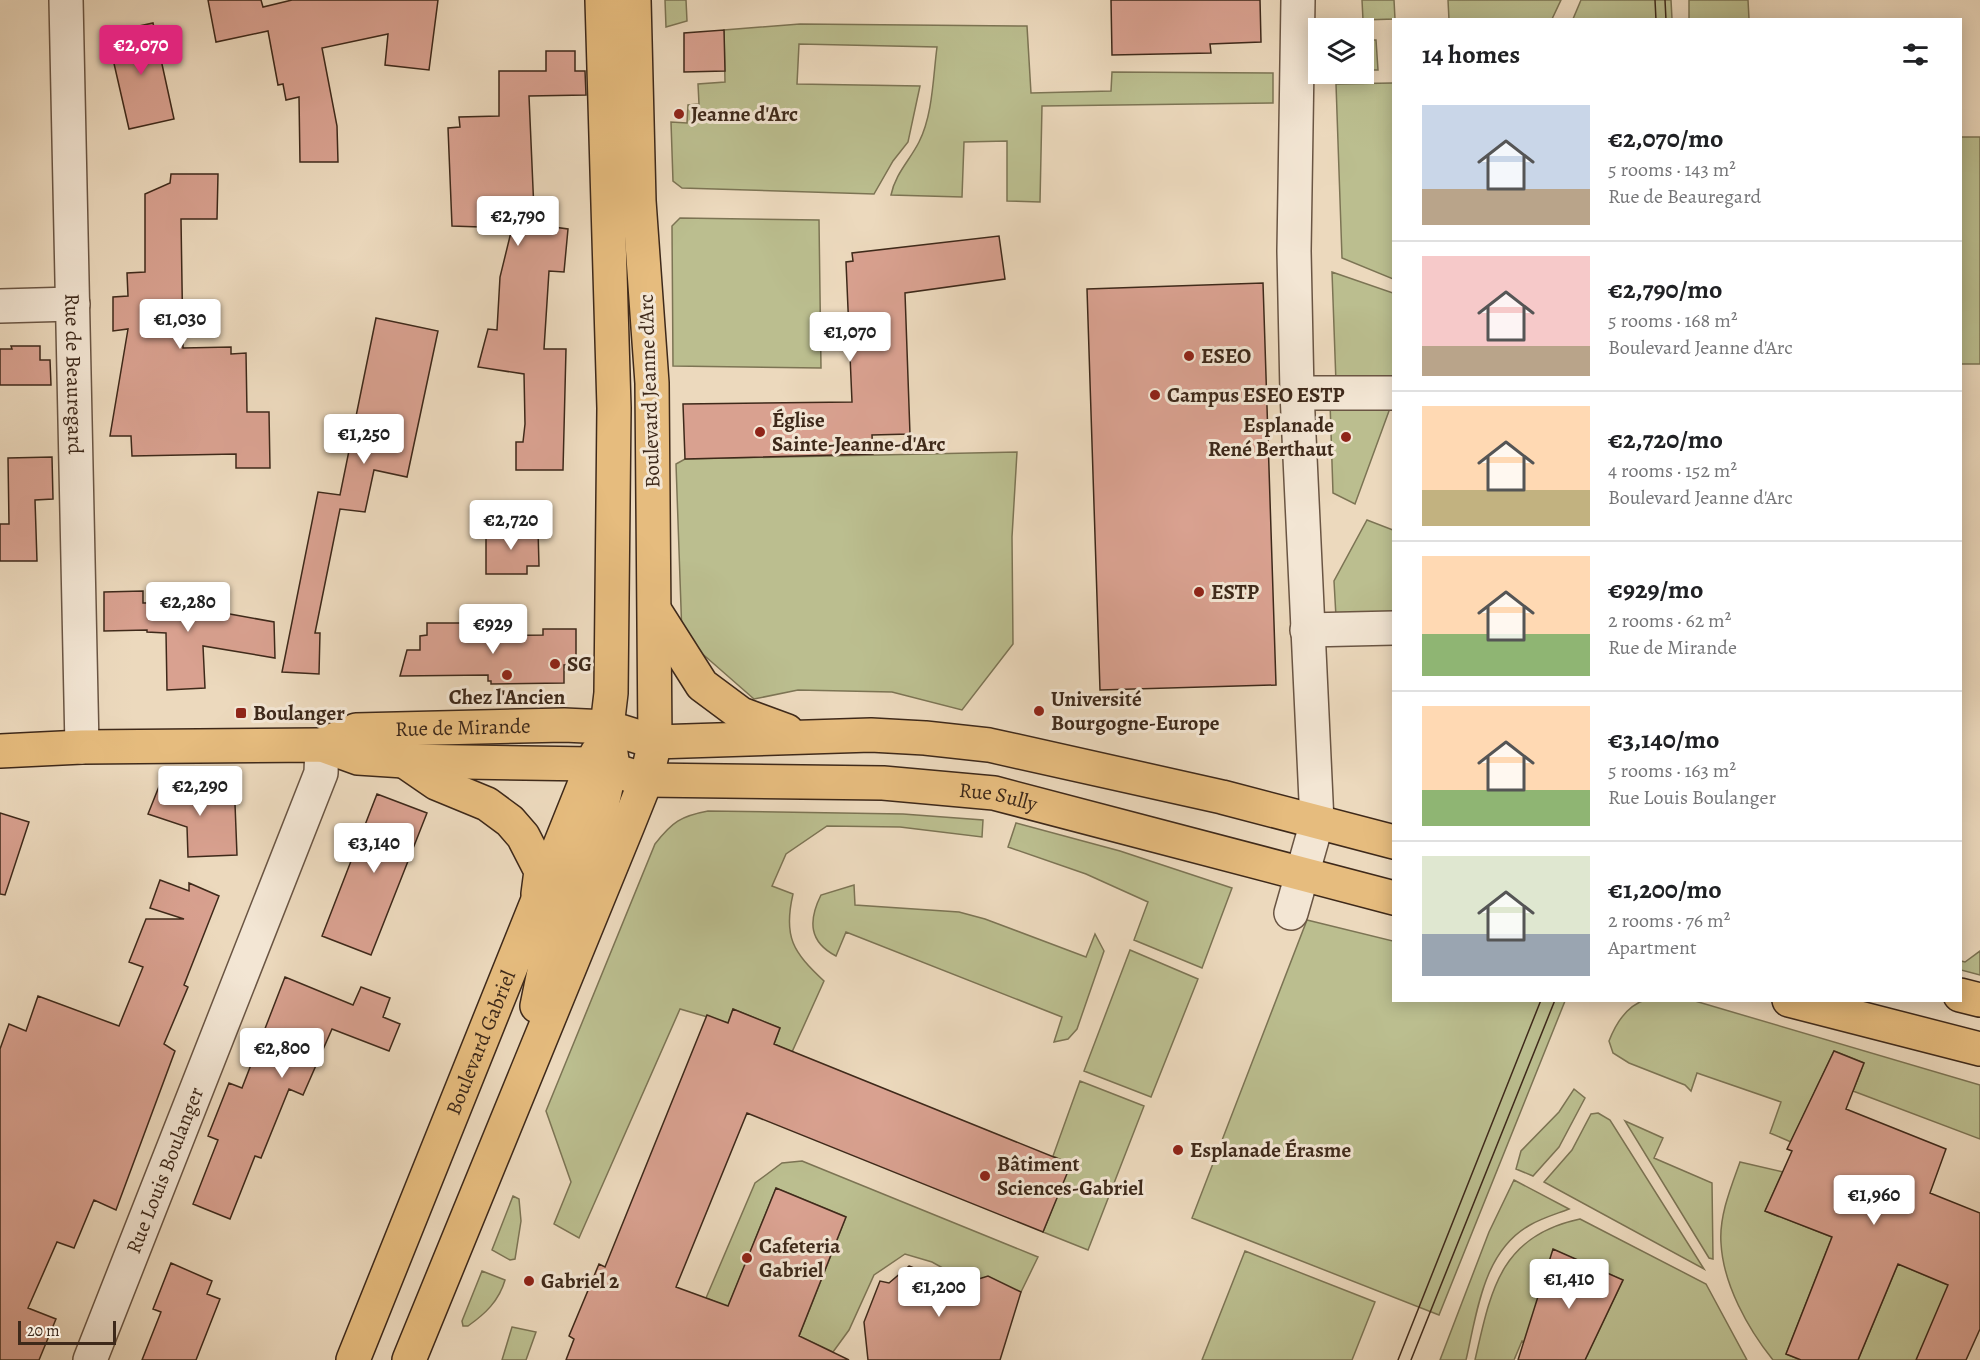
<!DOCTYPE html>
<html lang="en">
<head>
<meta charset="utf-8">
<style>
  body { margin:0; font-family:Alegreya,serif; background:#f2f2f2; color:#202124; height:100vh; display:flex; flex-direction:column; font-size:22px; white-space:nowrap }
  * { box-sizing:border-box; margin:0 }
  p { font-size:20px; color:#757577 }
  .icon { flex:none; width:33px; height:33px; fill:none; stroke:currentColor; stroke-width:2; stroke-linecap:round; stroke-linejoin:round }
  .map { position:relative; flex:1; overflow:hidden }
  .panel { position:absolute; left:1392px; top:18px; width:570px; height:984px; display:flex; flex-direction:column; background:#fff; border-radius:0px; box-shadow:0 3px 15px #0003 }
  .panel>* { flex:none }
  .buttons { position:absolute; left:1308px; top:18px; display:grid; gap:12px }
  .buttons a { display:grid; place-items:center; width:66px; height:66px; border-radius:0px; background:#fff; box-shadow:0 3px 15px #0003; font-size:30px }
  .scale { position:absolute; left:18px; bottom:15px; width:98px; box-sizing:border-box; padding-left:6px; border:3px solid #3e291a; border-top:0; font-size:16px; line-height:21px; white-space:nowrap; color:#3e291a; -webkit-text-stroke:4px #f3e6d4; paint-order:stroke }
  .price { position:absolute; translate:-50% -51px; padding:0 14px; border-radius:6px; background:#fff; color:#222; font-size:20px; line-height:39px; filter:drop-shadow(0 2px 3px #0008) }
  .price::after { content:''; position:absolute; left:50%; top:36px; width:18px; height:14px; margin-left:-9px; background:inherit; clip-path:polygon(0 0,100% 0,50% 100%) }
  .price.current { background:#db2777; color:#fff }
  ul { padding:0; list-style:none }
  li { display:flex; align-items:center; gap:18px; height:150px; padding:0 30px }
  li+li { border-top:2px solid #e0e0e0 }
  li span { display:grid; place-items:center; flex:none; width:168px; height:120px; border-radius:0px; color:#555 }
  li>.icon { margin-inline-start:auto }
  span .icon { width:72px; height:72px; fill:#fffc; stroke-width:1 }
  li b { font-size:26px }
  h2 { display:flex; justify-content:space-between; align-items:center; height:72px; padding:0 30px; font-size:26px }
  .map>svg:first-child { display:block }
  .green { fill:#bbbe8f; stroke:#7c7454; stroke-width:1.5 }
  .building { fill:#d9a190; stroke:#3e291a; stroke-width:1.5 }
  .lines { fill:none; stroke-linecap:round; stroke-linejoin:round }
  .minor-casing { stroke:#6a5543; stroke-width:36 }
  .major-casing { stroke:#3e291a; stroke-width:36 }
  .minor { stroke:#f3e6d4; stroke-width:33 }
  .major { stroke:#e6bc7e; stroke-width:33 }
  .tram { stroke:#3e291a; stroke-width:1.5 }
  .poi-dot { fill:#8f2418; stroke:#f3e6d4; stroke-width:2 }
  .labels { text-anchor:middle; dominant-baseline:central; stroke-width:6; stroke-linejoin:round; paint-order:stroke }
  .poi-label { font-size:21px; font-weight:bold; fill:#3e291a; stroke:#f3e6d4; text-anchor:start }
  .street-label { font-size:21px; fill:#3e291a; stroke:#f3e6d4 }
</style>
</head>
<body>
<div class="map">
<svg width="1980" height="1360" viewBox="0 0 1980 1360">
  <rect width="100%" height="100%" fill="#ecd9bd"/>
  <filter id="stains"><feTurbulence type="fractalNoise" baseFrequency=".00333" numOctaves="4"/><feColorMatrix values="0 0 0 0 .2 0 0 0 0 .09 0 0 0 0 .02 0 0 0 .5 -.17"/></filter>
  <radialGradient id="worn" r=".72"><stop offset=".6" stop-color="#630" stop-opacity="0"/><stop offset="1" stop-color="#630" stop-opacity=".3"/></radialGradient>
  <path class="green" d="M 665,0 L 686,0 L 687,21 L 666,27 Z
    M 1362,0 L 1394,0 L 1395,19 L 1363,20 Z
    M 1448,0 L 1561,0 L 1552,19 L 1449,20 Z
    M 1581,0 L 1671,0 L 1672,19 L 1573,19 Z
    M 1689,0 L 1748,0 L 1749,19 L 1689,19 Z
    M 800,24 L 1027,26 L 1031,93 L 1111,91 L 1112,72 L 1273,73 L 1273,103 L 1042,106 L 1040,202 L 1007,201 L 1007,141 L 964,142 L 962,197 L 891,195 C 895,174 910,160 919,142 C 933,114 933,77 937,47 L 799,44 L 797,84 L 920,86 L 908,142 L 893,161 L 874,194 L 682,188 L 673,181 L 671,122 L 687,123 L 688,105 L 699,104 L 698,84 L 725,82 L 724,30 Z
    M 1364,40 L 1376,40 L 1378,70 L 1364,70 Z
    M 1393,83 L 1394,83 L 1393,279 L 1342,258 L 1336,84 Z
    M 1960,137 L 1980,137 L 1980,364 L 1961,364 Z
    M 680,218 L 819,220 L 821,368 L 673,366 L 672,226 Z
    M 1332,272 L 1393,293 L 1393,382 L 1336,383 Z
    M 1393,400 L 1355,504 L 1333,493 L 1330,402 Z
    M 1017,452 L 1012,537 L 1013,644 L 962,710 L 892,692 L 798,690 L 754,699 L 682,636 L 676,464 L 685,459 Z
    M 1367,520 L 1393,530 L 1393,615 L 1336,617 L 1334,581 Z
    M 708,811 L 903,814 L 983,820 L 982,837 L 900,827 L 827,826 L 786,854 L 772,886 L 793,894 C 783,937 793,952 824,981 L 792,1052 L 774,1044 L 780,1028 L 733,1009 L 728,1023 L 680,1009 L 579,1238 L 554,1224 L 571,1182 L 546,1111 L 655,844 C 672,822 681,816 708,811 Z
    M 1016,823 L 1120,851 L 1232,888 L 1202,968 L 1134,940 L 1148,902 L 1086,874 L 1008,847 Z
    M 854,885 L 855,905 L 959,912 L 985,919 L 1086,957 L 1095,934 L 1104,951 L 1077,1029 L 1068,1039 L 1054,1042 L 1062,1017 L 846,932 L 836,956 C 809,942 808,921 821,895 Z
    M 1307,920 L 1393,941 L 1394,1000 L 1565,1001 L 1439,1315 L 1192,1218 Z
    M 1130,950 L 1198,979 L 1151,1097 L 1084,1071 Z
    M 1980,951 L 1980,975 L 1961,970 L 1961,961 L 1965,962 Z
    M 1645,1000 L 1695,1001 L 1980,1085 L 1980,1139 L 1853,1091 L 1864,1063 L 1834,1051 L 1791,1142 L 1770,1133 L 1781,1102 L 1697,1073 L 1691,1091 L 1685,1085 L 1629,1063 L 1613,1053 L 1609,1041 C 1616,1023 1626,1006 1645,1000 Z
    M 1080,1081 L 1144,1106 L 1088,1250 L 1043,1232 L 1070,1164 L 1053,1156 Z
    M 1574,1089 L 1585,1098 L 1559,1147 L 1533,1176 L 1516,1169 L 1521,1151 L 1559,1112 Z
    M 1598,1113 L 1610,1120 L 1704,1269 L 1544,1182 L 1572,1150 L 1591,1114 Z
    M 1625,1121 L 1663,1138 L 1654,1158 L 1712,1183 L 1713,1259 L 1709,1258 Z
    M 802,1161 L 1038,1257 L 1021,1292 L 977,1287 L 932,1262 L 905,1254 L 874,1275 L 849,1330 L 833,1352 L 799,1336 L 846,1217 L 776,1188 L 728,1307 L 706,1298 L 755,1183 L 782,1163 Z
    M 1740,1162 L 1783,1172 L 1765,1211 L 1832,1237 L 1786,1354 L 1801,1360 L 1773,1360 C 1748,1329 1723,1284 1721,1243 C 1719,1216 1731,1187 1740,1162 Z
    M 1514,1180 L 1569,1209 C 1556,1214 1542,1218 1530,1225 C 1483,1251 1477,1313 1466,1360 L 1440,1360 L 1489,1232 Z
    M 513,1196 L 519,1199 L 521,1221 L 515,1259 L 510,1260 L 492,1250 Z
    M 1580,1219 L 1706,1284 L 1747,1360 L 1585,1360 L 1623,1280 L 1554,1250 L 1532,1345 L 1522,1341 L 1514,1360 L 1475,1360 C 1491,1290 1500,1236 1580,1219 Z
    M 1245,1251 L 1375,1302 L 1352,1360 L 1202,1360 Z
    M 1898,1264 L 1967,1293 L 1923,1360 L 1858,1360 Z
    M 482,1271 L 505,1280 C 499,1301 485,1314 468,1326 L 463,1326 L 462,1321 Z
    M 512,1327 L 536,1332 L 526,1360 L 502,1360 Z"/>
  <path class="building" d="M 208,0 L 261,0 L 263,7 L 292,0 L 438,0 L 429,70 L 385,65 L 388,34 L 322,48 L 337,126 L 338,162 L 300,162 L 299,97 L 286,100 L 283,84 L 278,85 L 268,31 L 216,42 Z
    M 1111,0 L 1260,0 L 1261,42 L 1210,44 L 1211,53 L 1112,55 Z
    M 153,23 L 174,119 L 129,129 L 107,33 Z
    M 724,30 L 725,71 L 684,72 L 684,33 Z
    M 546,51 L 575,51 L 575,71 L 585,71 L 586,95 L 529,96 L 534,211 L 540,211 L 539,225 L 568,229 L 564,272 L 549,271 L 544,349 L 566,349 L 563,470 L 516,470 L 516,442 L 523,442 L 525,424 L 524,374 L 478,367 L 488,329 L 497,330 L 500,277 L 512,228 L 452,226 L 448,128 L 460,127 L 459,117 L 499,116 L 499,71 L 546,71 Z
    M 171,174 L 218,174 L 217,219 L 181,219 L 183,348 L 231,347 L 231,354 L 246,353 L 247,412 L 269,412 L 270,468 L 236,468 L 236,454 L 132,456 L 131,436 L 110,436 L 128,329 L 113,331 L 113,297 L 128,296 L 127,273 L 145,272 L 145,194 L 170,183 Z
    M 999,236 L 1005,279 L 905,293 L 910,434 L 872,435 L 873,454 L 685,459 L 683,404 L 852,402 L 846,262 L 853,261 L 852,253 Z
    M 1263,283 L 1276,685 L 1100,690 L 1087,289 Z
    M 376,318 L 438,331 L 407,477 L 374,470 L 365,512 L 340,509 L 315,633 L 320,633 L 319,674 L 282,672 L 318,492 L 340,495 Z
    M 11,346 L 40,346 L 40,360 L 50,360 L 51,385 L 0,385 L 0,349 L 12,349 Z
    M 52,457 L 53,499 L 35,500 L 37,561 L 0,561 L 0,524 L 9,524 L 8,458 Z
    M 486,528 L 538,529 L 539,566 L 527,566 L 527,574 L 486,574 Z
    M 143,591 L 143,603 L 208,602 L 208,610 L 274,622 L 275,658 L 203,646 L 205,688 L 167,690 L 166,633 L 147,632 L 147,630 L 104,631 L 104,592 Z
    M 427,623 L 468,623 L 468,636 L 543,635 L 543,629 L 576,629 L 576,664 L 564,665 L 564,683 L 491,684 L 491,681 L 488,681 L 488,675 L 400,676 L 407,650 L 420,650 L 420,636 L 427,635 Z
    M 225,783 L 226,804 L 235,804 L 237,855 L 188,857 L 187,827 L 148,814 L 160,784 Z
    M 377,794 L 427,813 L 371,955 L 322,936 Z
    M 0,813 L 29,822 L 5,895 L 0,894 Z
    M 160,880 L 189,891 L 189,883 L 219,896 L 184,985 L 188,987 L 164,1044 L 175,1051 L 116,1210 L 94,1200 L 74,1248 L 57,1242 L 28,1308 L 56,1319 L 39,1360 L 0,1360 L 0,1049 L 9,1024 L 26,1031 L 38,996 L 119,1026 L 143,967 L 129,962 L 146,919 L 184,919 L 150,908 Z
    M 285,977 L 353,1005 L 361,987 L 390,998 L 383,1017 L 400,1024 L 389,1051 L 332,1029 L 303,1095 L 289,1089 L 261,1158 L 255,1156 L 230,1219 L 193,1204 L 218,1140 L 208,1136 L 229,1083 L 242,1088 Z
    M 733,1009 L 780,1028 L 774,1044 L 1071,1164 L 1043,1232 L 747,1113 L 676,1287 L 728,1306 L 776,1188 L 846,1217 L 799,1336 L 849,1360 L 566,1360 L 574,1339 L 569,1336 L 599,1264 L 605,1267 L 707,1015 L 728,1023 Z
    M 1834,1051 L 1864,1063 L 1846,1109 L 1946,1149 L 1930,1193 L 1980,1213 L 1980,1329 L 1966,1360 L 1916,1360 L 1948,1285 L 1898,1264 L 1858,1360 L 1801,1360 L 1786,1354 L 1832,1237 L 1765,1211 L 1792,1151 L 1787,1149 Z
    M 1553,1249 L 1623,1280 L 1585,1360 L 1518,1360 Z
    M 171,1263 L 212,1281 L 207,1294 L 220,1299 L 196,1360 L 142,1360 L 161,1312 L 153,1309 Z
    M 909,1266 L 939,1278 L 946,1274 L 969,1282 L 988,1276 L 1021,1292 L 1000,1360 L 868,1360 L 864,1322 L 880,1281 L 889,1283 Z"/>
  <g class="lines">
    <defs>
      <g id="minor">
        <path id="s1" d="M 66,0 L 82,747"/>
        <path d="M 0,306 L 73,304"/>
        <path d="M 1297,393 L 1394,393"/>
        <path d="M 1307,630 L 1394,628"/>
        <path d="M 1291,913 L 1317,822 L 1297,393 L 1294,251 L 1298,0"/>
        <path id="s2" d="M 90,1360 L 321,773 L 322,745"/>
      </g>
      <g id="major">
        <path d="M 655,611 L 702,685 L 741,714 L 787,731"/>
        <path id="s3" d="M 322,745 L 356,730 L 564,725 L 607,727 L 655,742 L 871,735 L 925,738 L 989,745 L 1222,797 L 1394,842"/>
        <path id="s4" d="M 0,751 L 82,747 L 322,745 L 358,758 L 404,761 L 592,764 L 646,780 L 883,783 L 994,793 L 1394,898"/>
        <path d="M 404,761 L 436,783 L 487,804 L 510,821 L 523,836 L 541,871 L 538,894"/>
        <path d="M 1960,995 L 1980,1000"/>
        <path d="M 1789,1000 L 1980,1049"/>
        <path d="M 537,1006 L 548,952 L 600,814 L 612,760 L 607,727 L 611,693 L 614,408 L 602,0"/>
        <path id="s5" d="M 353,1360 L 597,753"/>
        <path d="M 409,1360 L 628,825 L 646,780 L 655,742 L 652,383 L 639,201 L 634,0"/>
      </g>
    </defs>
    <use href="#minor" class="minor-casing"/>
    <use href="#major" class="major-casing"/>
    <use href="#minor" class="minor"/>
    <use href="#major" class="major"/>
    <path class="tram" d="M 1655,0 L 1656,20
      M 1665,0 L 1666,20
      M 1398,1360 L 1541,1000
      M 1411,1360 L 1555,1000"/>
  </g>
  <g class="poi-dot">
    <circle cx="679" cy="114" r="6"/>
    <circle cx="1189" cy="356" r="6"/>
    <circle cx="1155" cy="395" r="6"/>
    <circle cx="760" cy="432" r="6"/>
    <circle cx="1346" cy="437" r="6"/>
    <circle cx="1199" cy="592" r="6"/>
    <circle cx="555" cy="664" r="6"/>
    <circle cx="507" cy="675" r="6"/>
    <circle cx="1039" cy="711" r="6"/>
    <rect x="235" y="707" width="12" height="12" rx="3"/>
    <circle cx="1178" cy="1150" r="6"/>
    <circle cx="985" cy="1176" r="6"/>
    <circle cx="747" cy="1258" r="6"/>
    <circle cx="529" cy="1281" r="6"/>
  </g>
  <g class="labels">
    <g class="poi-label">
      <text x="691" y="114">Jeanne d'Arc</text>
      <text x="1201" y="356">ESEO</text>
      <text x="1167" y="395">Campus ESEO ESTP</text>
      <text x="772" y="420">Église<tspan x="772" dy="24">Sainte-Jeanne-d'Arc</tspan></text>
      <text x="1334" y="425" text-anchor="end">Esplanade<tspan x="1334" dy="24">René Berthaut</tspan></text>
      <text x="1211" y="592">ESTP</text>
      <text x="567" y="664">SG</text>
      <text x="507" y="697" text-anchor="middle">Chez l'Ancien</text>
      <text x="1051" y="699">Université<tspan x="1051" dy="24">Bourgogne-Europe</tspan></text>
      <text x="253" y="713">Boulanger</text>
      <text x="1190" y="1150">Esplanade Érasme</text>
      <text x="997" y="1164">Bâtiment<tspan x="997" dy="24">Sciences-Gabriel</tspan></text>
      <text x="759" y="1246">Cafeteria<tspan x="759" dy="24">Gabriel</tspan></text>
      <text x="541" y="1281">Gabriel 2</text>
    </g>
    <g class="street-label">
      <text stroke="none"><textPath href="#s1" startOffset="374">Rue de Beauregard</textPath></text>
      <text transform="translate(649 391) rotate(-92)">Boulevard Jeanne d'Arc</text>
      <text stroke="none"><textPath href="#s3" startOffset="144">Rue de Mirande</textPath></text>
      <text stroke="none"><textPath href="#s4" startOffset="1004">Rue Sully</textPath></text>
      <text stroke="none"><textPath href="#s5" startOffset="342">Boulevard Gabriel</textPath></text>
      <text stroke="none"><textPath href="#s2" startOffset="204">Rue Louis Boulanger</textPath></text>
    </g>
  </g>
  <rect width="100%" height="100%" filter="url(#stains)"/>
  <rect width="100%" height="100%" fill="url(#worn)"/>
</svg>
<div class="buttons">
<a><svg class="icon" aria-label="layers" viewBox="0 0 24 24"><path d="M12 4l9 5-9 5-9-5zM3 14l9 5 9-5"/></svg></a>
</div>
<div class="scale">20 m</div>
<b class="price current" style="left:141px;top:76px">€2,070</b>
<b class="price" style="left:518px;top:247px">€2,790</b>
<b class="price" style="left:180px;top:350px">€1,030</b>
<b class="price" style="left:850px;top:363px">€1,070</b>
<b class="price" style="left:364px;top:465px">€1,250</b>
<b class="price" style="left:511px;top:551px">€2,720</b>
<b class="price" style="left:188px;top:633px">€2,280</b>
<b class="price" style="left:493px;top:655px">€929</b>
<b class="price" style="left:200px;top:817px">€2,290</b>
<b class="price" style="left:374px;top:874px">€3,140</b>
<b class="price" style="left:282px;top:1079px">€2,800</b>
<b class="price" style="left:1874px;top:1226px">€1,960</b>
<b class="price" style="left:1569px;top:1310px">€1,410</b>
<b class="price" style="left:939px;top:1318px">€1,200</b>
<section class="panel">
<h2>14 homes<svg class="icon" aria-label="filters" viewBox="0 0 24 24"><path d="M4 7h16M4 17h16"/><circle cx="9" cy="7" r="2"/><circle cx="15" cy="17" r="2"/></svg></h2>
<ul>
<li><span style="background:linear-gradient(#c9d6e8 70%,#b9a48a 0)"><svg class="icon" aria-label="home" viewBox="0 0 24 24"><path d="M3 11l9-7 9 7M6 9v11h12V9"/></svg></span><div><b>€2,070/mo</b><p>5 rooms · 143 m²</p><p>Rue de Beauregard</p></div></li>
<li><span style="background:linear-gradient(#f6c9c9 75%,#b9a48a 0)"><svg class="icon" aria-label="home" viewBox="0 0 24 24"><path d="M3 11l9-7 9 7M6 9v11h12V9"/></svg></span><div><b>€2,790/mo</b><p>5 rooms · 168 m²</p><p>Boulevard Jeanne d'Arc</p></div></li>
<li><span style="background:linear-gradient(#ffd9b3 70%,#c2b280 0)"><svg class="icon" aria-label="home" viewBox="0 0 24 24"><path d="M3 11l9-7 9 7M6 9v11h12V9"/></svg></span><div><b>€2,720/mo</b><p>4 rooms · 152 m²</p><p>Boulevard Jeanne d'Arc</p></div></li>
<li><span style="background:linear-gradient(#ffd9b3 65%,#8fb573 0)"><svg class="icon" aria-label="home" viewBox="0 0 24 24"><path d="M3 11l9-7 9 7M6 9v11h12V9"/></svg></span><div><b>€929/mo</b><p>2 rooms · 62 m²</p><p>Rue de Mirande</p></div></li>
<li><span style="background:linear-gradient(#ffd9b3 70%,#8fb573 0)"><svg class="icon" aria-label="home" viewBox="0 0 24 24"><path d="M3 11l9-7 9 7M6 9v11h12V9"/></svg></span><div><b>€3,140/mo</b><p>5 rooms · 163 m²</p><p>Rue Louis Boulanger</p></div></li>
<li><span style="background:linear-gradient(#dfe7d0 65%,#9aa5b1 0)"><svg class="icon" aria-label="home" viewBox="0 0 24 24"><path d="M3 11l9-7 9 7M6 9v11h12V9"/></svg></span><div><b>€1,200/mo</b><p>2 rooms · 76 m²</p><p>Apartment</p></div></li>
</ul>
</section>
</div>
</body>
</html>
